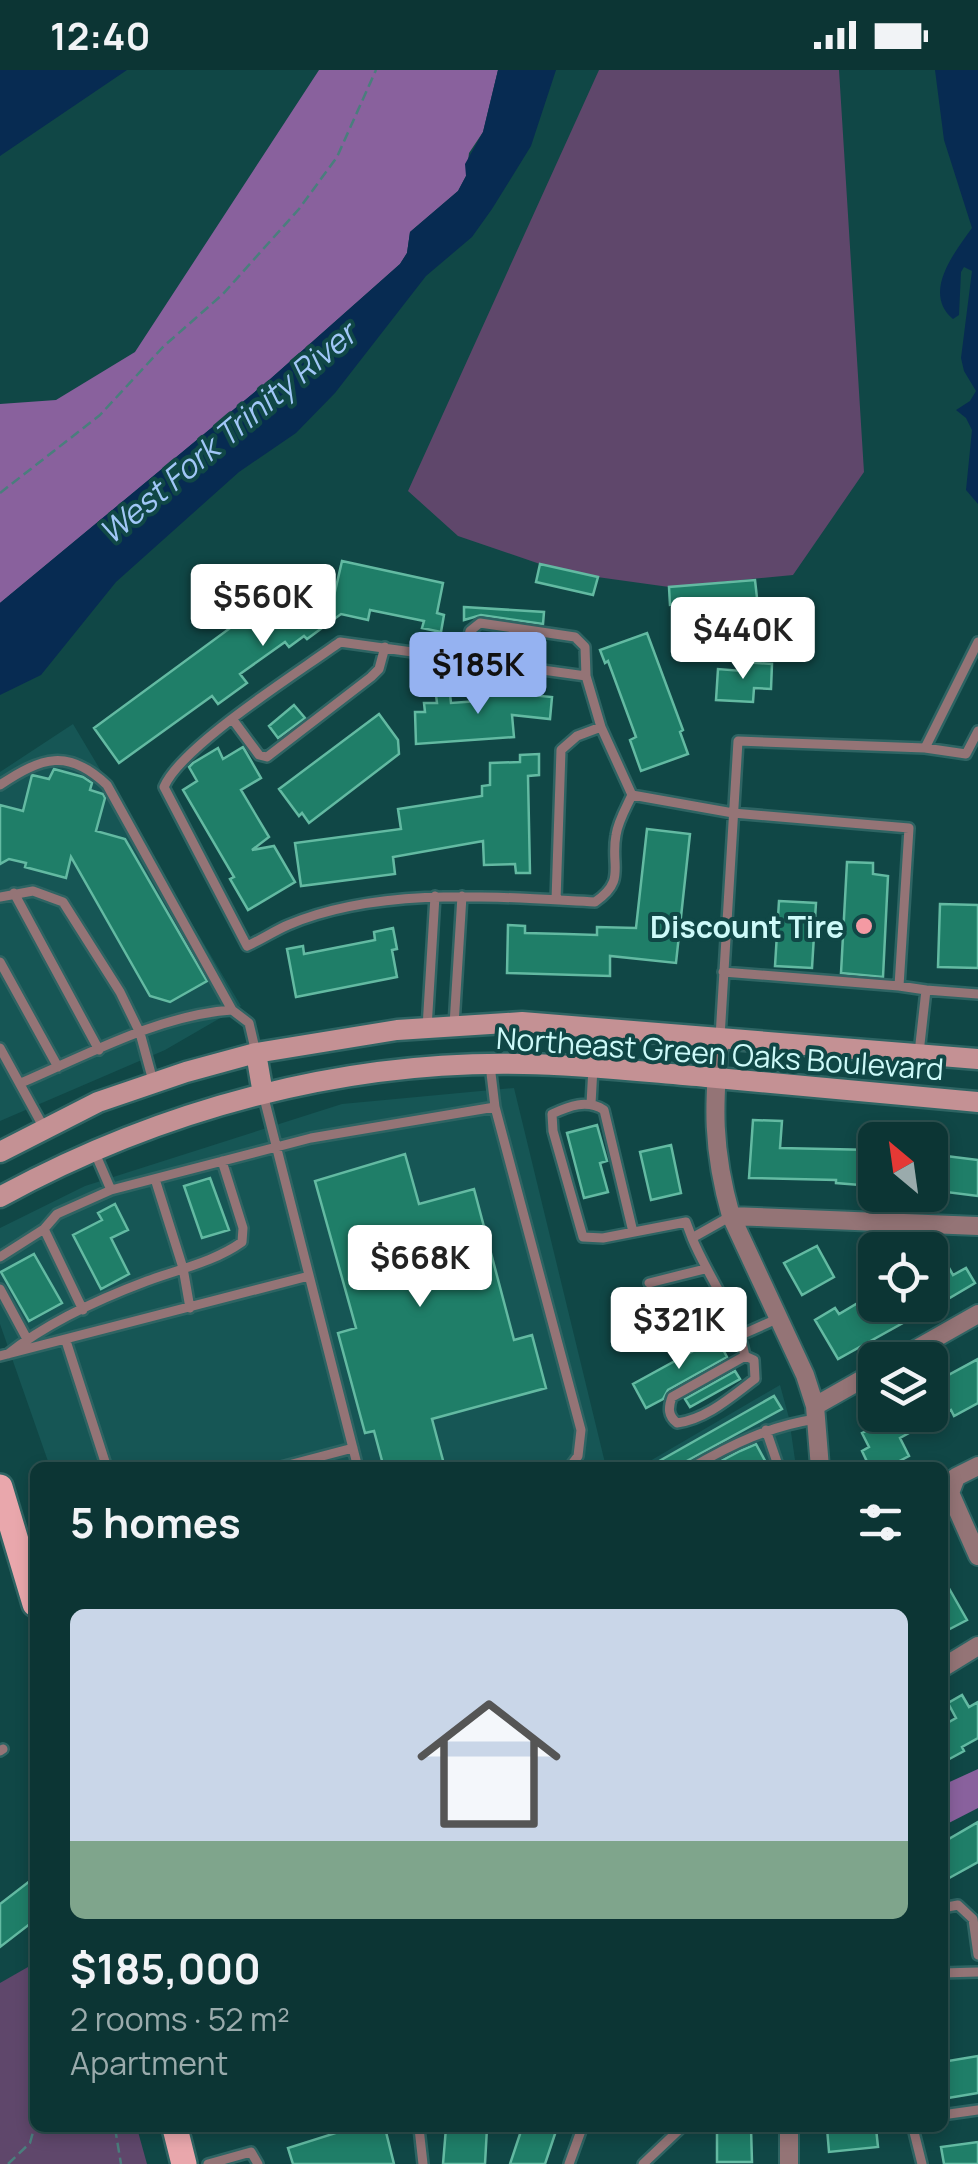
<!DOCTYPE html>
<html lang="en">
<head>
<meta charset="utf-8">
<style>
  body { margin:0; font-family:Manrope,sans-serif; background:#153d3c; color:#f1f3f6; height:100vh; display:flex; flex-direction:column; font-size:38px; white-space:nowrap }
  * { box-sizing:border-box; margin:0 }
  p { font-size:32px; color:#9aabac }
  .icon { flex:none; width:55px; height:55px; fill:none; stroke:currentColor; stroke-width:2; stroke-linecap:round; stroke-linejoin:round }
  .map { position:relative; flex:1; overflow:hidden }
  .drawer { position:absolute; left:30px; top:1392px; width:918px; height:670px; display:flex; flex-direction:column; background:#0c3534; border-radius:15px; box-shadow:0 5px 15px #0003,0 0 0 2px #2c504f }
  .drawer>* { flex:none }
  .needle { width:65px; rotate:331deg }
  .tools { position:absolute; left:858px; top:1052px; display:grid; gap:20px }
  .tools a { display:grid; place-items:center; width:90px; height:90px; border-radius:15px; background:#0c3534; box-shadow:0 5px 15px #0003,0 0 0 2px #2c504f; font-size:50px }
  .price { position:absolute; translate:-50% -85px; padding:0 22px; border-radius:10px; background:#fff; color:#222; font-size:32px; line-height:65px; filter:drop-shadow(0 2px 5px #0008) }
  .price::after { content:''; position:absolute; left:50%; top:60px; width:30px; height:22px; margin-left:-15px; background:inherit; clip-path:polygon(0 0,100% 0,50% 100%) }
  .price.active { background:#95b2f1; color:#111 }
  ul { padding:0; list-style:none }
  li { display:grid; align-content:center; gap:20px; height:530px; padding:0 40px }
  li+li { border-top:2px solid #2c504f }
  li span { display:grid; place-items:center; height:310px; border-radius:15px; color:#555 }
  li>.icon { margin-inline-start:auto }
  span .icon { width:180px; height:180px; fill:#fffc; stroke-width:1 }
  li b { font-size:42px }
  h2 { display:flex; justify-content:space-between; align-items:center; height:120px; padding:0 40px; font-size:42px }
  .status { display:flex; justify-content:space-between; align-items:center; height:70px; padding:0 50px; background:#0c3534; direction:ltr }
  .status svg { height:28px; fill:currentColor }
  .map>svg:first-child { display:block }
  .built { fill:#165655 }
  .green { fill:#5f476b }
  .forest { fill:#89619d }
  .water { fill:#072b52 }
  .building { fill:#1f7e68; stroke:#63baa2; stroke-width:2.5 }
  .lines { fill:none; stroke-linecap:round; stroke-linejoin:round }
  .service-casing { stroke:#2e6463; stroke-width:14 }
  .minor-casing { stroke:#2e6463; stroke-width:22 }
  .secondary-casing { stroke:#2e6463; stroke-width:25 }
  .primary-casing { stroke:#2e6463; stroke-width:30 }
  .path { stroke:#4a7e7d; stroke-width:2.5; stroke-dasharray:10 5; stroke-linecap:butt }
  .service { stroke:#947476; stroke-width:9 }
  .minor { stroke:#947476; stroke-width:18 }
  .secondary { stroke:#c49194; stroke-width:20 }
  .primary { stroke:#e9a7ac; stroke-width:25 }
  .poi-dot { fill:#f49aa3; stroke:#104746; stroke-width:4 }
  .labels { text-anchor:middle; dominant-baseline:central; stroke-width:8; stroke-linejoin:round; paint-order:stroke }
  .poi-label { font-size:30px; font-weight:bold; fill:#cdfaf9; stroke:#104746; text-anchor:end }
  .street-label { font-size:30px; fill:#cdfaf9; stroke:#104746 }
  .water-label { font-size:32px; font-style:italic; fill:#a1c7f7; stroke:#104746 }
</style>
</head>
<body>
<div class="status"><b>12:40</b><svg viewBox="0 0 49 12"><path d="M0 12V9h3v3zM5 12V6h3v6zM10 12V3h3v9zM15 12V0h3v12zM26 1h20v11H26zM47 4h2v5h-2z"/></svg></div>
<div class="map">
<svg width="978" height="2094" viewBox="0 0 978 2094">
  <rect width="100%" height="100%" fill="#104746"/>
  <path class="built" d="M 73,654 L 241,936 L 165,980 L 0,1051 L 0,702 Z
    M 514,1018 L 606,1397 L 50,1397 L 0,1254 L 0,1158 L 85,1116 L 342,1034 Z
    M 780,1315 L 789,1348 L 796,1397 L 638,1398 Z"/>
  <path class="green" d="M 599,0 L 839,0 L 864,402 L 793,505 L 669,517 L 597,507 L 540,494 L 458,466 L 408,421 Z
    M 35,1893 L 35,2058 L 137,2058 L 147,2094 L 0,2094 L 0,1913 Z"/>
  <path class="forest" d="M 319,0 L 498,0 L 483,62 L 469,83 L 466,106 L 458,121 L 410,162 L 407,183 L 400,194 L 268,311 L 0,533 L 0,334 L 56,330 L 135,282 Z
    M 978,1699 L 978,1738 L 943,1756 L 943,1715 Z"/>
  <path class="water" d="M 0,0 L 127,0 L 0,86 Z
    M 498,0 L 556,0 L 531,76 L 492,139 L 472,167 L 426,206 L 335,323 L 296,363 L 239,402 L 116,512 L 41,605 L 0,625 L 0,533 L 268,311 L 400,194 L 407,183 L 410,162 L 458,121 L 466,106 L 465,94 L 483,62 Z
    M 935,0 L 978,0 L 978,434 L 966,420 L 972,360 L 966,348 L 956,340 L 970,331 L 976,321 L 964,301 L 961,288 L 972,201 L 964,197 L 961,202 L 959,245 L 953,249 C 922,223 954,183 972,158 L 944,70 Z"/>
  <path class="building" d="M 342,491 L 443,513 L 437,543 L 444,545 L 441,562 L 422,558 L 424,551 L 370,540 L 368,550 L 341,544 L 307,569 L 304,566 L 289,577 L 285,572 L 240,604 L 247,613 L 218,634 L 212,626 L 119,693 L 94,658 L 286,517 L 307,546 L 319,538 L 328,552 Z
    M 540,494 L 598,507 L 593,525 L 536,512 Z
    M 755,510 L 757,528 L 670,535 L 669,517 Z
    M 464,537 L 544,542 L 543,554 L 481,545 L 464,550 Z
    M 647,563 L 683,660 L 680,662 L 688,684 L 641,701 L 630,670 L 636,667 L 608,591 L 605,593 L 600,580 Z
    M 485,569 L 523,575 L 521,588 L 483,582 Z
    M 743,592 L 772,594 L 771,619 L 754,618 L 753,632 L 716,630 L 718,599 L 742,601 Z
    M 521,620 L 521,624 L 552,627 L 550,649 L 512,645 L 514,667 L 416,674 L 415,642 L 425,642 L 424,633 L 437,633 L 436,625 L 450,624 L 451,633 L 478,631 L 477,623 Z
    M 294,635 L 305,648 L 278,668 L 269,656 Z
    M 379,644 L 398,670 L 399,684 L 309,753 L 302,743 L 299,746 L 279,719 Z
    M 243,677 L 261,708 L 241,720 L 269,767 L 252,780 L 274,776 L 295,812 L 248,840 L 230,809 L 234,807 L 183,720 L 197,711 L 189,697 L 193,693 L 218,678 L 223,689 Z
    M 539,684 L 539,705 L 528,706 L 530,803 L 516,803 L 515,794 L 484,795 L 483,771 L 393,787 L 395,804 L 301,816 L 295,773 L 401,759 L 398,739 L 482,726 L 482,716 L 490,715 L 490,693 L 520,692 L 520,685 Z
    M 54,699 L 83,707 L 92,713 L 90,720 L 103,724 L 105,728 L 96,761 L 125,769 L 207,911 L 170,932 L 150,926 L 71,787 L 66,808 L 25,797 L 26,793 L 9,789 L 0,794 L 0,735 L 23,741 L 32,705 L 49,709 Z
    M 647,759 L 690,764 L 676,893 L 610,886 L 610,906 L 507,903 L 508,855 L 525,856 L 525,863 L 566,864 L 597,865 L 597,857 L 636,858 Z
    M 847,792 L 873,793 L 873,804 L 888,806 L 883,907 L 841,903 Z
    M 779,831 L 816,833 L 812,898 L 775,896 Z
    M 940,834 L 978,835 L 978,898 L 938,897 Z
    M 393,858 L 397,879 L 392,880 L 397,907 L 296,927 L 287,879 L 303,876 L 304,884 L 375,870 L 374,862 Z
    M 753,1050 L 782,1051 L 780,1078 L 874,1080 L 872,1116 L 836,1113 L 836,1110 L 749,1108 Z
    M 597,1055 L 607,1091 L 600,1093 L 608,1122 L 584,1128 L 567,1063 Z
    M 671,1075 L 681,1123 L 651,1130 L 640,1082 Z
    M 405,1084 L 419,1134 L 474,1119 L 514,1270 L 532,1265 L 546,1318 L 432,1349 L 445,1398 L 384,1398 L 374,1361 L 365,1363 L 338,1263 L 356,1258 L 315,1111 Z
    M 930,1084 L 978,1090 L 978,1126 L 930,1120 Z
    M 210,1108 L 229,1160 L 202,1168 L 184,1116 Z
    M 115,1134 L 128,1160 L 111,1168 L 129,1204 L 101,1219 L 73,1165 L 102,1150 L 98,1143 Z
    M 817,1176 L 834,1207 L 802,1225 L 784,1193 Z
    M 34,1184 L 62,1233 L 29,1251 L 1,1202 Z
    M 943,1187 L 953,1205 L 966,1198 L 975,1213 L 936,1236 L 930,1226 L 930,1194 Z
    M 875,1216 L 875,1235 L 902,1235 L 910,1249 L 838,1289 L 815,1250 L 835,1238 L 839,1244 L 861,1231 L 858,1226 Z
    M 717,1268 L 727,1287 L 668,1320 L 663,1329 L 646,1338 L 633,1314 Z
    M 978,1289 L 978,1333 L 954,1346 L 951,1340 L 900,1368 L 909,1386 L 886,1398 L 870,1398 L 862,1381 L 869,1377 L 862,1363 L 899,1345 L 930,1345 L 930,1315 Z
    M 735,1301 L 740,1309 L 690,1337 L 685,1329 Z
    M 774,1326 L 782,1339 L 687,1391 L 683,1398 L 647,1398 Z
    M 756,1374 L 769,1398 L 708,1398 L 740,1381 Z
    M 942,1506 L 967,1550 L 942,1563 Z
    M 962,1625 L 969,1637 L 978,1632 L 978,1668 L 962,1677 L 964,1681 L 942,1693 L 942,1656 L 956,1648 L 948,1633 Z
    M 978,1752 L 978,1792 L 942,1812 L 942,1773 Z
    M 35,1807 L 35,1850 L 0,1877 L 0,1834 Z
    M 978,1986 L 978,2023 L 942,2029 L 942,1992 Z
    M 338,2058 L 385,2058 L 394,2094 L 293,2094 L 288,2078 L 339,2062 Z
    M 446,2058 L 487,2058 L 485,2094 L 443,2094 Z
    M 522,2058 L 557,2058 L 545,2094 L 510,2094 Z
    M 717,2058 L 751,2058 L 752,2092 L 717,2092 Z
    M 827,2058 L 876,2058 L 878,2077 L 829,2082 Z
    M 978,2072 L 978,2094 L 944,2094 L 941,2077 Z"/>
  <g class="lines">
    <defs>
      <path id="service" d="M 340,572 L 586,606 L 601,657 L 632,725 C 626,738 618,751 616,765 C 610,796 627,810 595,832 C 498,827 380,816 288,855 C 274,861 261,870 247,876 L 164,717 C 181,676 299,602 340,572 Z
        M 464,588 L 470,561 L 480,553 L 575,567 L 585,577 L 586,606
        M 233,650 L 259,685 L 267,687 L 371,607 L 379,599 L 385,577
        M 925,678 L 978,572
        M 0,715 C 42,687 68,678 107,715 L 232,940 L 249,953 L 256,983
        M 632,725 L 733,743 L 909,758 L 899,916 L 926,920 L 919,983
        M 14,823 L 99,980
        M 0,827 L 33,821 L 63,832 L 120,922 L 140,963 L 153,1011
        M 556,830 L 561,680 L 577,666 L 601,657
        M 0,892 L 58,997
        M 723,902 L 899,916
        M 926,920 L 978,924
        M 454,955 L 462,826
        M 427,958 L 435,826
        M 720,967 L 738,671 L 925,678 L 966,684 L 978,661
        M 0,978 L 44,1058
        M 490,995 L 495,1037 L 581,1360 L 578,1386 L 569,1398
        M 21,1013 C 87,985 159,945 232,940
        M 263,1024 L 358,1398
        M 591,1034 L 593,997
        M 95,1083 L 111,1120 L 311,1068 L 495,1037
        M 155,1109 L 183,1198 L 190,1238
        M 633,1162 L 604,1040 C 587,1029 569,1036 552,1044 L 553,1061 L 583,1167 L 603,1168 L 686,1152 L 692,1168 L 731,1146
        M 692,1168 C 708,1207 737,1244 745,1286 L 754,1290 L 755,1309 C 732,1326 707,1349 677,1353 C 668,1346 668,1338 672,1327 L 745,1286
        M 0,1187 L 44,1159
        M 649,1213 L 705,1199
        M 0,1219 L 27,1269
        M 83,1240 L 44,1159 L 57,1144 L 111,1120
        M 741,1265 L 779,1248
        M 66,1271 L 107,1398
        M 8,1284 C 48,1252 99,1229 147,1211 C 179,1199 214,1192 242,1172 L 243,1158 L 222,1091
        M 0,1286 L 309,1206
        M 766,1360 L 779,1398
        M 277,1398 L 353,1378
        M 691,1398 C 732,1374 770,1356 816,1349
        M 0,1681 L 3,1679
        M 942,1838 L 958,1835 L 973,1849 L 978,1885
        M 942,1903 L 978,1902
        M 942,2045 L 978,2040
        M 419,2058 L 423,2094
        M 913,2058 L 922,2094
        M 208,2094 L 251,2082 L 258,2094
        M 569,2094 L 582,2058
        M 643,2094 L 681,2058"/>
      <path id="minor" d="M 720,967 C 713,1035 712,1079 731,1146 L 805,1305 L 815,1336 L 820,1398
        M 731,1146 L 978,1156
        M 897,1290 L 978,1244
        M 815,1336 L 875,1302
        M 978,1396 L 956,1407 L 950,1423 L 978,1486
        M 942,1598 L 978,1576
        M 789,2058 L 789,2094"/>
      <path id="secondary" d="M 256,983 L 263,1024
        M 0,1082 L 98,1032 L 186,1002 L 256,983 L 397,960 L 522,952 L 978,989
        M 0,1127 C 159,1040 342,990 524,994 C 585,995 645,1002 706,1007 C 796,1015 887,1024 978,1032"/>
      <path id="primary" d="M 0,1417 L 35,1534
        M 175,2058 L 184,2094"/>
    </defs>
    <use href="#service" class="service-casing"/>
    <use href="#minor" class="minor-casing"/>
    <use href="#secondary" class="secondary-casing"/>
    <use href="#primary" class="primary-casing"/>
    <path class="path" d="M 0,423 L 100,345 L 164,276 L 223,224 L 299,139 L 337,87 L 376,0
      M 115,2058 L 121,2094
      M 8,2094 L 30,2073 L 35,2055"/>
    <use href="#service" class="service"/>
    <use href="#minor" class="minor"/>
    <use href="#secondary" class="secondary"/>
    <use href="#primary" class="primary"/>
  </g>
  <circle class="poi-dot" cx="864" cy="856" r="10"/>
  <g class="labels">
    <g class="poi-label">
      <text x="844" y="856">Discount Tire</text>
    </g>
    <g class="street-label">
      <text transform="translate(720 983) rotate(4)">Northeast Green Oaks Boulevard</text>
    </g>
    <g class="water-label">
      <text transform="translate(227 363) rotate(-40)">West Fork Trinity River</text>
    </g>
  </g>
</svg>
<div class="tools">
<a><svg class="needle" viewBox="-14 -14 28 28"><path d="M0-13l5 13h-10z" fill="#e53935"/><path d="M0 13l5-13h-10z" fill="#9aabac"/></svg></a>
<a><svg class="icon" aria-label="locate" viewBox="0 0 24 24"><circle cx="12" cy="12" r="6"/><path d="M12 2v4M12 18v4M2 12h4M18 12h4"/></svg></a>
<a><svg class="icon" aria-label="layers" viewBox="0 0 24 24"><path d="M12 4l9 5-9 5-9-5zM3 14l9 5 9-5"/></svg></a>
</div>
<b class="price" style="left:263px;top:579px">$560K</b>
<b class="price" style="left:743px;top:612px">$440K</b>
<b class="price active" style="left:478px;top:647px">$185K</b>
<b class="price" style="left:420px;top:1240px">$668K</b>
<b class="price" style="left:679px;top:1302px">$321K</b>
<section class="drawer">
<h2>5 homes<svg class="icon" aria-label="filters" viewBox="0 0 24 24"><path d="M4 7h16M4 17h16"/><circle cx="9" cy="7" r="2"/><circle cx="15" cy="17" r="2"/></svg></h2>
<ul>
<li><span style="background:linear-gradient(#c9d6e8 75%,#7fa58c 0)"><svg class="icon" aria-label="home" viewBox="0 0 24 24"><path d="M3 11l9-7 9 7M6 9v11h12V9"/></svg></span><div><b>$185,000</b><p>2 rooms · 52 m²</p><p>Apartment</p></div></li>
</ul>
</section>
</div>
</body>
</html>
